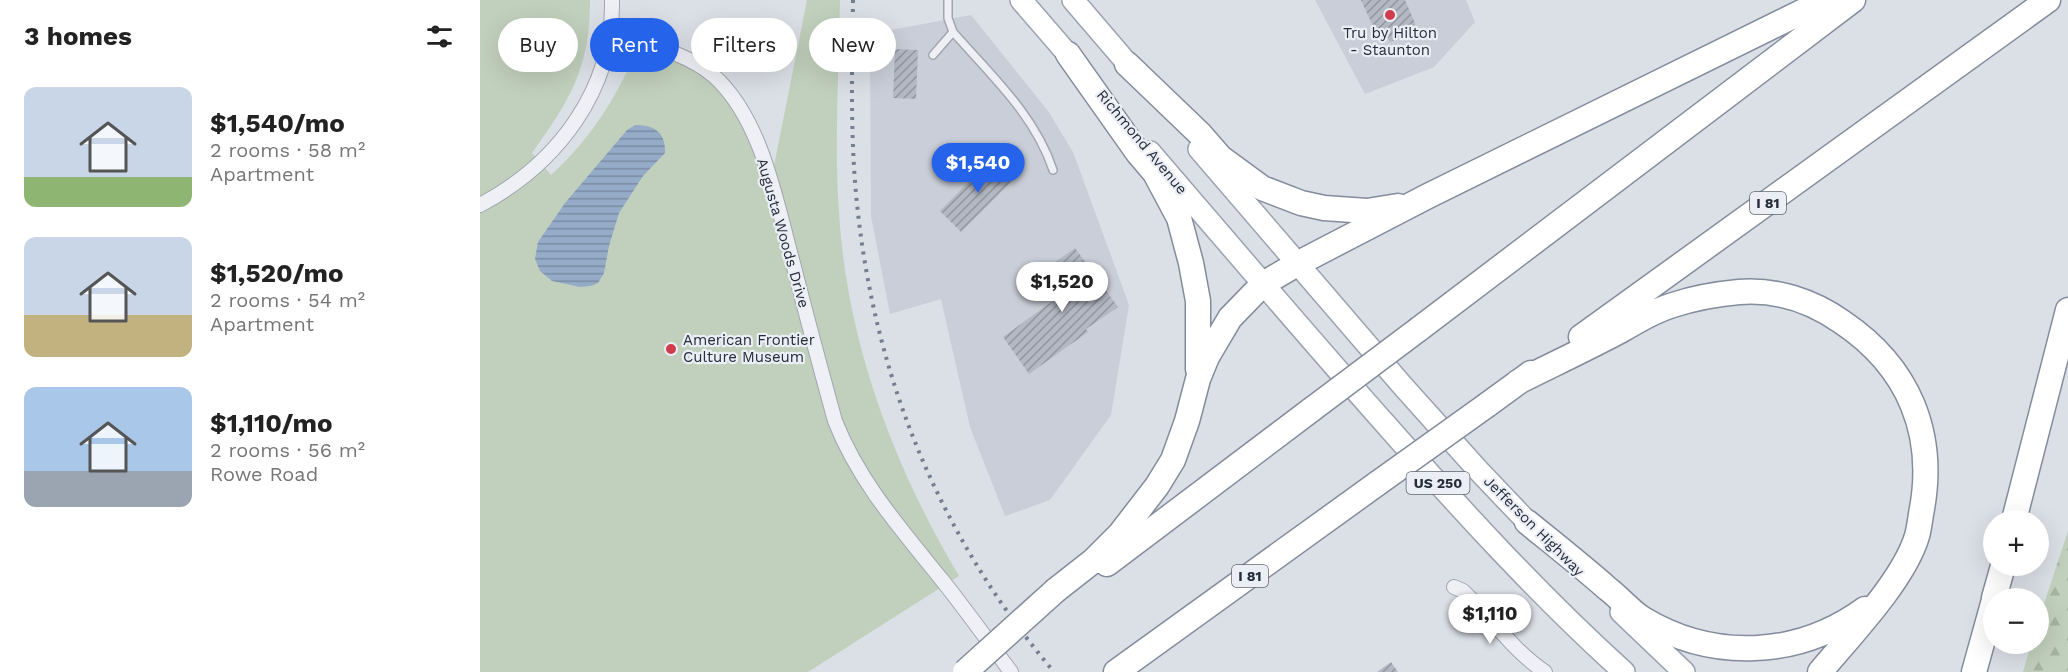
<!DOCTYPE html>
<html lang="en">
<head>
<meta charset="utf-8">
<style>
  body { margin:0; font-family:"Work Sans",sans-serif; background:#f6f6f6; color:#222; height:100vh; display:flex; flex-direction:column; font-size:22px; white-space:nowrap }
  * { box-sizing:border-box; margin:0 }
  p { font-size:20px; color:#767676 }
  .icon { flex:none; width:33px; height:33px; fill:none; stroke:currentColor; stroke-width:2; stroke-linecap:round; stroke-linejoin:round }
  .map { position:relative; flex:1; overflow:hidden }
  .panel { display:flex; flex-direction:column; background:#fff; width:480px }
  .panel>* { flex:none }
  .guide { position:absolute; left:18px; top:18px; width:570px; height:54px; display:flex; gap:12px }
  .fabs { position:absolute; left:1503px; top:510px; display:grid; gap:12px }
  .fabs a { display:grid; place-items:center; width:66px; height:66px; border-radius:50%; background:#fff; box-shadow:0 6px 24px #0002; font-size:30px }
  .price { position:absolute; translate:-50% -51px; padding:0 14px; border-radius:21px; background:#fff; color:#222; font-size:20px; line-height:39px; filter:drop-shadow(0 2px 3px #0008) }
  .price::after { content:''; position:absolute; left:50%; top:36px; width:18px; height:14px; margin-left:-9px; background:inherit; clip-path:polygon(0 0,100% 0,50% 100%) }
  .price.selected { background:#2563eb; color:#fff }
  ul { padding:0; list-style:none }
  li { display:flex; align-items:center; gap:18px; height:150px; padding:0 24px }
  li span { display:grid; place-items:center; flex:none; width:168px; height:120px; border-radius:12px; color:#555 }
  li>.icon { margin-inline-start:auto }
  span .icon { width:72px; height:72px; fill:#fffc; stroke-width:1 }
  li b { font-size:26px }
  h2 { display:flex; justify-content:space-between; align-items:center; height:72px; padding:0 24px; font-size:26px }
  .pill { padding:0 21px; border-radius:27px; background:#fff; box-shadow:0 6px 24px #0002; font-size:21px; line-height:54px }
  .pill.selected { background:#2563eb; color:#fff }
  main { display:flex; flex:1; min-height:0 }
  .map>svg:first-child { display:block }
  .built { fill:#c9ced8 }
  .forest { fill:url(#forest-firs) }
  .park { fill:#c1d0bc }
  .water { fill:url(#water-rules) }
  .building { fill:url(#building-hatch) }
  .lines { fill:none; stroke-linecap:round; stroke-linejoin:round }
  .service-casing { stroke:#a1a6b0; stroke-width:10 }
  .minor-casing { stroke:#a1a6b0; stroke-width:16 }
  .primary-casing { stroke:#9ba3b2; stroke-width:24 }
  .motorway-casing { stroke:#838c9d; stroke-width:27 }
  .service { stroke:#eef0f5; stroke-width:7 }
  .minor { stroke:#eef0f5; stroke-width:14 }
  .primary { stroke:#fff; stroke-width:21 }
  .motorway { stroke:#fff; stroke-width:24 }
  .rail { stroke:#757e90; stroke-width:4; stroke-dasharray:3 6; stroke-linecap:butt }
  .motorway-bridge-casing { stroke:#838c9d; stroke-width:27; stroke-linecap:butt }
  .motorway-bridge { stroke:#fff; stroke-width:24 }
  .poi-dot { fill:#d03c4d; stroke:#ebeef4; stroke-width:2 }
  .labels { text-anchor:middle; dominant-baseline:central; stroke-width:4.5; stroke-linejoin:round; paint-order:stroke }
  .shield { fill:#ebeef4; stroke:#606773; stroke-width:1.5 }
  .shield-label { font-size:14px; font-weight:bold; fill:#252d3c }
  .poi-label { font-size:15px; fill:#252d3c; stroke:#ebeef4 }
  .street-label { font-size:15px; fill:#252d3c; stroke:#ebeef4 }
</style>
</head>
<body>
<main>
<section class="panel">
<h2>3 homes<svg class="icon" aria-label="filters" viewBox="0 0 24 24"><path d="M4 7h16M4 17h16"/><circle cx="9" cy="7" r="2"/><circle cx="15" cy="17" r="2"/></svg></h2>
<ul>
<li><span style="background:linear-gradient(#c9d6e8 75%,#8fb573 0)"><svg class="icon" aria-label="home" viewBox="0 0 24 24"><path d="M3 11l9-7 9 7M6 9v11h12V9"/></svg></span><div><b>$1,540/mo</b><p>2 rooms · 58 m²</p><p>Apartment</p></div></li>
<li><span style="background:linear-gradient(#c9d6e8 65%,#c2b280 0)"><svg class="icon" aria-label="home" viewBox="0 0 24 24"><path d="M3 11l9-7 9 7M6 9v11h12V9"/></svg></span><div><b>$1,520/mo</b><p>2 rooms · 54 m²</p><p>Apartment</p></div></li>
<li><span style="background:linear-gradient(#a9c7e8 70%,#9aa5b1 0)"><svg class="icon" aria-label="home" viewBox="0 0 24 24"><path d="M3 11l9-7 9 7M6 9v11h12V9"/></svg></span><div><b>$1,110/mo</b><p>2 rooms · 56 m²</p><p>Rowe Road</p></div></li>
</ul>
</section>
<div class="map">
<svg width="1588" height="672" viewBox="0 0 1588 672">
  <defs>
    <pattern id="forest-firs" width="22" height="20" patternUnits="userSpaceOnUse" patternTransform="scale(1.5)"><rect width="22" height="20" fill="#c1d0bc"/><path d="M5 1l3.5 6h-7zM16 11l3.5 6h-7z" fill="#a6b3a2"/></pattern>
    <pattern id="water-rules" width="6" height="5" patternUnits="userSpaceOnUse" patternTransform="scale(1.5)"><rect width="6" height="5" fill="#95acc8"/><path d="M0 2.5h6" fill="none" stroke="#798ca4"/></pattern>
    <pattern id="building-hatch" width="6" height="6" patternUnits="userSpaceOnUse" patternTransform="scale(1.5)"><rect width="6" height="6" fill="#b3b8c3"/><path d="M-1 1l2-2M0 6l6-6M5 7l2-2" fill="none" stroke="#9196a0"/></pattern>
  </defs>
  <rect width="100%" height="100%" fill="#dbdfe6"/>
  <path class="built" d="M 835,0 L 986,0 L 995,22 L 954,67 L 885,94 Z
    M 491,15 L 568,111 L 593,152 L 649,305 L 631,415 L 570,500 L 525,516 L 490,427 L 461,299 L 410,314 L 391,216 L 390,34 Z"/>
  <path class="forest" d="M 1588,531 L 1588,672 L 1543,672 L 1551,644 L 1558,644 L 1559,619 Z"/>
  <path class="park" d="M 0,0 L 110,0 C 110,68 90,100 52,153 L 71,175 C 115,135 143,87 164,32 C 209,47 255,79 277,123 C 284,137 287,152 294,166 L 327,0 L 360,0 C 359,71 354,143 359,213 C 367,342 413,465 479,576 L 328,672 L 0,672 Z"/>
  <path class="water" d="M 155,125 C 174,125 186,132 185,153 L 163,176 L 139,213 L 129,246 L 124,273 L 118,283 L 111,286 L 100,287 L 72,281 L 60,271 L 55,259 L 58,242 L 85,203 L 147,130 Z"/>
  <path class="building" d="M 881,0 L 925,0 L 938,30 L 910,42 L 908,38 L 900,42 Z
    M 415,49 L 438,50 L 436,99 L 413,98 Z
    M 514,156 L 536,177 L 481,232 L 460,211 Z
    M 595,248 L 638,307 L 606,329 L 608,332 L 549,374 L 523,337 L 581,295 L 563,271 Z
    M 911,662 L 918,672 L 897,672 Z"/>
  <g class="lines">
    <defs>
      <path id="service" d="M 468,0 L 468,18 L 473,32 C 510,74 555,115 573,170
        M 453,55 L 473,32"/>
      <path id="minor" d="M 130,31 C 163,42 209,54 234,76 C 283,120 297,206 314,267 C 327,318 341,370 355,421 C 379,482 421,529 462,580 C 486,610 508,641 531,672
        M 0,205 C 77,164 134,90 132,0
        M 974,587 L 983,591 C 1012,618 1032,650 1065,672"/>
      <path id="primary" d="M 541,0 L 598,66
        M 593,0 L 659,77
        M 719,149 L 921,384 L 998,470 L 1058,533
        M 670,152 C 749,244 827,336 908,427 C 983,512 1060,596 1144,672
        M 1141,612 L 1204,672"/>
      <path id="motorway" d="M 588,54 L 658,153 L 675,173 L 699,218 L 711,263 L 718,301 L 718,369
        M 647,64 L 721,135 L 741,158 L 782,188 L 821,203 L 844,208 L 887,211 L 918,206
        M 939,329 L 1373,0
        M 1101,337 L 1568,0
        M 1038,382 C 1072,365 1106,349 1140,331 C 1157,321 1174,311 1193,305 C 1214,298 1237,294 1259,292 C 1296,289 1332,301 1362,322 C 1429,367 1457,434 1441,514 C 1440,521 1439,529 1437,536 C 1424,580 1370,636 1340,672
        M 1007,405 L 1051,373
        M 1534,520 L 1588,310
        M 1047,522 C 1074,544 1102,566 1128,589 C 1140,598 1150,611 1163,619 C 1233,661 1318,658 1385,609
        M 627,564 L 831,410
        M 576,590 L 613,561 L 640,534 L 677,486 L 693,460 L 707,421 L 718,379 L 727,357 L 750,318 L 783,284 L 817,264 L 948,196 L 1346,0
        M 1514,598 L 1523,566
        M 636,672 L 898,483
        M 1494,672 L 1514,600"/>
    </defs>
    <use href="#service" class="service-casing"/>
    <use href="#minor" class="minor-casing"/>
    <use href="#primary" class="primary-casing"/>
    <use href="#motorway" class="motorway-casing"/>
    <use href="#service" class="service"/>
    <use href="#minor" class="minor"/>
    <use href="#primary" class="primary"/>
    <use href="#motorway" class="motorway"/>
    <path class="rail" d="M 373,0 C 372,68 370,136 377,204 C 395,379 460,537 574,672"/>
    <defs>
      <path id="motorway-bridge" d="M 831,410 L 939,329
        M 898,483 L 1007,405
        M 485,672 L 576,590"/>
    </defs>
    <use href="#motorway-bridge" class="motorway-bridge-casing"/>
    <use href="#motorway-bridge" class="motorway-bridge"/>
  </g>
  <g class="poi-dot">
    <circle cx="910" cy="15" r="6"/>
    <circle cx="191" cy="349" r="6"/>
  </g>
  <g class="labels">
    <g class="shield">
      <rect x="1270" y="192" width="36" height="22" rx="4.5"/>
      <rect x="926.5" y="472" width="63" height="22" rx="4.5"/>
      <rect x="752" y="565" width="36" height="22" rx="4.5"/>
    </g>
    <g class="shield-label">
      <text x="1288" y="203">I 81</text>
      <text x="958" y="483">US 250</text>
      <text x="770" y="576">I 81</text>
    </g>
    <g class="poi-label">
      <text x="910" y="33">Tru by Hilton<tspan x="910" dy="17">- Staunton</tspan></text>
      <text x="203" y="340" text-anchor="start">American Frontier<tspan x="203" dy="17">Culture Museum</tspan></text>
    </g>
    <g class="street-label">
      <text transform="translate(662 142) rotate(50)">Richmond Avenue</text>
      <text transform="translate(303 233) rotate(74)">Augusta Woods Drive</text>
      <text transform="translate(1054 526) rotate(45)">Jefferson Highway</text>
    </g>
  </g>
</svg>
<div class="fabs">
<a>+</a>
<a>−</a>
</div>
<b class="price selected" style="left:498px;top:194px">$1,540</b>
<b class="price" style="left:582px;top:313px">$1,520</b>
<b class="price" style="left:1010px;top:645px">$1,110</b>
<div class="guide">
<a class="pill">Buy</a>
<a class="pill selected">Rent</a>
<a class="pill">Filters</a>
<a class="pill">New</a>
</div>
</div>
</main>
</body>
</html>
